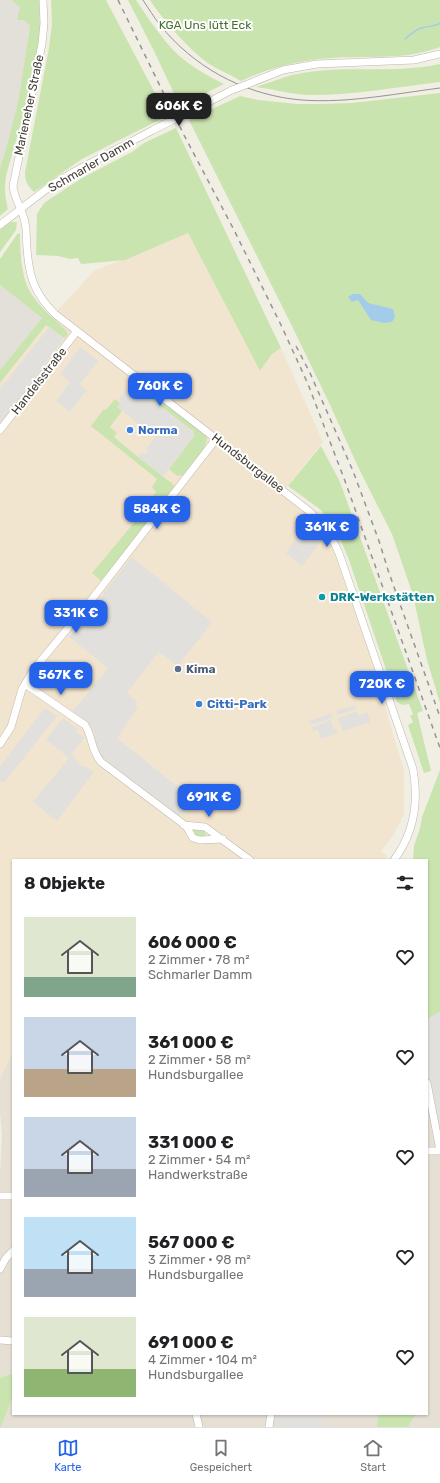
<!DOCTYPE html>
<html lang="de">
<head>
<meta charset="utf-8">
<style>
  body { margin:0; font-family:Rubik,sans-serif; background:#f2f2f2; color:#202124; height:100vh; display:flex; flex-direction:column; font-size:15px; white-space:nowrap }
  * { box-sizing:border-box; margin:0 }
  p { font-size:13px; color:#757577 }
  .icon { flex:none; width:22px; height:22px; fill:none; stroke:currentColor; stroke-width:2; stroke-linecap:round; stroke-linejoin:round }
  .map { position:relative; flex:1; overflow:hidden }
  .panel { position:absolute; left:12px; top:859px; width:416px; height:556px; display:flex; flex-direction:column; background:#fff; border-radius:0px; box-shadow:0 1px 3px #0004 }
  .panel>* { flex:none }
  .price { position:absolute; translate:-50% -34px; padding:0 9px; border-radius:8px; background:#2563eb; color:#fff; font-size:13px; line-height:26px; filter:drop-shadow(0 1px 2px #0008) }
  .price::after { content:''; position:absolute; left:50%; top:24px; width:12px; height:9px; margin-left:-6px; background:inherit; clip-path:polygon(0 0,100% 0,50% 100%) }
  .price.on { background:#222; color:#fff }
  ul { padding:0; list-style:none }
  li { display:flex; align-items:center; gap:12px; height:100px; padding:0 12px }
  li span { display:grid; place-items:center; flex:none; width:112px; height:80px; border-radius:0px; color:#555 }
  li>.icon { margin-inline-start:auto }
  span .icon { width:48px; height:48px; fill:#fffc; stroke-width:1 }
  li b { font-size:17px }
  h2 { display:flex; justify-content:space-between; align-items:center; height:48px; padding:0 12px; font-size:17px }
  .dock { display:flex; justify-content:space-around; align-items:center; height:56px; border-top:1px solid #e0e0e0; background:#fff; font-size:11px; color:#757577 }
  .dock a { display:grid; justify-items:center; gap:2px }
  .dock .on { color:#2563eb }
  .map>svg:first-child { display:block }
  .residential { fill:#e5e0d3 }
  .commercial { fill:#f2e5d0; fill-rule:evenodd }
  .industrial { fill:#e3dfd9 }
  .green { fill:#cae4af }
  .parking { fill:#e2e0dc }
  .water { fill:#a3cceb }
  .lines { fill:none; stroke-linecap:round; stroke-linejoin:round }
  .stream { stroke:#a3cceb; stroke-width:1.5 }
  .minor-casing { stroke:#bfb8ab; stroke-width:8 }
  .minor { stroke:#fff; stroke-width:7 }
  .tram { stroke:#949494; stroke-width:1 }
  .rail { stroke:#949494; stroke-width:1.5; stroke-dasharray:5 5; stroke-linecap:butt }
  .minor-bridge-casing { stroke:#bfb8ab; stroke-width:8; stroke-linecap:butt }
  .minor-bridge { stroke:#fff; stroke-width:7 }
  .shop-dot { fill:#3f7fe0; stroke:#fff; stroke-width:1.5 }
  .culture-dot { fill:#0f9aa8; stroke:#fff; stroke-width:1.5 }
  .service-dot { fill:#5c6f8a; stroke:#fff; stroke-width:1.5 }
  .labels { text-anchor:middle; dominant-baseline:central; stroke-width:4; stroke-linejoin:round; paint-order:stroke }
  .park-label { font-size:12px; fill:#44712c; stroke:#fff }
  .street-label { font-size:12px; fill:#433e35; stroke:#fff }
  .shop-label { font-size:12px; font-weight:bold; fill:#366cbe; stroke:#fff; text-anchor:start }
  .culture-label { font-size:12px; font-weight:bold; fill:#0d838f; stroke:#fff; text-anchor:start }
  .service-label { font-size:12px; font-weight:bold; fill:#4e5e75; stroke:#fff; text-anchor:start }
</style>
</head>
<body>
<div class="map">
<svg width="440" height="1427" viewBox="0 0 440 1427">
  <rect width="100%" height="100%" fill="#f1eee4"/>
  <path class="residential" d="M 440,1012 L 440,1427 L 408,1427 L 416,1414 L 427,1414 L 427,1019 Z
    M 13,1050 L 13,1373 L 0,1378 L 0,1174 L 2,1135 L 0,1113 L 0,1079 Z
    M 13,1396 L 13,1414 L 378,1414 L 377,1427 L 1,1427 Z"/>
  <path class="commercial" d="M 188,233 L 260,371 L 272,354 L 281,348 L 323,442 L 282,493 L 309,515 L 325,534 L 334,553 L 375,664 L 390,724 L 404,770 L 404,814 L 393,836 L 381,851 L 387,856 L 386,860 L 13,860 L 13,1050 L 0,1079 L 0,382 L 44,325 L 94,271 ZM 161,475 L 168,479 L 174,487 L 156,510 L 145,508 L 157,492 Z"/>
  <path class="industrial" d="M 0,0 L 11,0 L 20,7 L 24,20 L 30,26 L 18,102 L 7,145 L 0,168 Z
    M 0,285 L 42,318 L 0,370 Z"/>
  <path class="green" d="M 11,0 L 39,0 C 39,8 40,17 40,25 C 38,75 19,127 6,176 C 4,188 5,197 8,209 L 0,216 L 0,168 L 7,145 L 18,102 L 30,26 L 24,20 L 17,20 L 20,7 Z
    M 51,0 L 106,0 L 167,116 L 82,159 L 34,192 C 28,186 25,182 25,172 L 49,48 L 52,24 Z
    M 128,0 L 136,0 C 148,18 160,36 175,52 C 188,65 208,76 224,84 L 180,106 L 154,51 Z
    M 150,0 L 440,0 L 440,47 C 402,62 360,54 321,59 C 292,62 267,69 241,81 C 231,75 221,71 211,65 C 192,53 162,19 150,0 Z
    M 440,64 L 440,82 C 397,87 354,95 311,95 C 293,95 274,89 256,87 C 272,82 287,75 303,73 C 348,65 395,74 440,64 Z
    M 440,93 L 440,703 L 427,660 L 413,595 L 392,534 L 359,469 L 331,407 L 292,326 L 189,120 L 240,96 L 258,100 L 297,104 L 321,104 L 352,103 Z
    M 176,128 L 281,348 L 272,354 L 260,371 L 188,233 L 125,260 L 81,264 L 78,258 L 70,259 L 58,256 L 36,255 L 37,214 L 44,203 L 82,178 L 132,152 L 144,143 Z
    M 11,222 L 17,222 L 16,230 L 0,252 L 0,230 Z
    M 18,233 L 20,234 C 20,250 21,268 26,283 C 33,302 52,317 66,330 L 68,335 L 64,338 L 46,325 L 0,383 L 0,370 L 42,318 L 0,285 L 0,259 Z
    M 147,389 L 206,434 C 211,446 191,465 184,475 L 177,476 L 169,469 L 194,436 L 192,435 L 194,432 L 142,392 Z
    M 115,399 L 120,403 L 117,407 L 122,411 L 110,427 L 117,433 L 114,437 L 138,457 L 173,484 L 174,487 L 158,508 L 153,511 L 145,508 L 156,492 L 152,487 L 157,479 L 91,426 L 104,409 L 106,410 Z
    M 321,446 L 340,482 L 423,711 L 417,713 L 431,771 L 424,773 L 408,725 L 413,722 L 410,716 L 413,714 L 409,704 L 402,705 L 397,702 L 348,557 L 336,530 L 321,510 L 288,486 Z
    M 142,513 L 146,516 L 147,523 L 144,527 L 101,581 L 92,573 Z
    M 440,770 L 440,1012 L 427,1019 L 427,860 L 413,860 L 414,846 L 420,828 L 422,817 Z
    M 194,829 L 204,830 L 206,836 L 197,838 L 192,832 Z
    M 13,1373 L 13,1396 L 1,1427 L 0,1427 L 0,1378 Z
    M 378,1414 L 416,1414 L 408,1427 L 377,1427 Z"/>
  <path class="parking" d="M 49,327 L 64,338 L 0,424 L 0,389 Z
    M 80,347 L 98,361 L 80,384 L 87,390 L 70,412 L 56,401 L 70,382 L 60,374 Z
    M 129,386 L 140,394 L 142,392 L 194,433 L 193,434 L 194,436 L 163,476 L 138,457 L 142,452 L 145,454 L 148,451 L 146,449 L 155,437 L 117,407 L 121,401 L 119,399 Z
    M 303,527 L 322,541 L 302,566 L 286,553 Z
    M 132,557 L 212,622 L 178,666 L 159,652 L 127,693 L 141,705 L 138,702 L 135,705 L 138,708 L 117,738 L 193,799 L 178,817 L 104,759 L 99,754 L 97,748 L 94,732 L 86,723 L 72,712 L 108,668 L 69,637 Z
    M 355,705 L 356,709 L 338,715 L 336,711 Z
    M 45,708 L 57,716 L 4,783 L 0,780 L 0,766 Z
    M 357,711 L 358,715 L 367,712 L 371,722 L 343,731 L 338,718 Z
    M 331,713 L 333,718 L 311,725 L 310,721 Z
    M 63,718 L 78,729 L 76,732 L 85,737 L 71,755 L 75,757 L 77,762 L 84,768 L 85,766 L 94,772 L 57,821 L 33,802 L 69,758 L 46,740 Z
    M 331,720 L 334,730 L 337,729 L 338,733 L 321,739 L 318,730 L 313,731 L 312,727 Z
    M 440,1012 L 440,1150 L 427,1083 L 427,1019 Z
    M 271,1414 L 323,1414 L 322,1427 L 294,1427 L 270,1425 Z"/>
  <path class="water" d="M 353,294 L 360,294 L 368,303 L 393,309 L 395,317 L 392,322 L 384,323 L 371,320 L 358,300 L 352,302 L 348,297 Z"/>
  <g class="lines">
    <path class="stream" d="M 405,39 C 410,35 415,30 421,28 C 428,26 434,27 440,23"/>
    <defs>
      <path id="minor" d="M 43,0 L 44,23 L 42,44 L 13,186 C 14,199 23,210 25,223 C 27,231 26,240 27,248 C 29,277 34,293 55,314 L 309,511 C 325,526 334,539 341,559 L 413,769 C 419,802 414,833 394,860
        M 248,84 L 283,70 L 317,64 L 414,60 L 440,54
        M 195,109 L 232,90
        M 0,225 L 53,184 L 79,169 L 155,129
        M 0,430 L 77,331
        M 25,684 L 85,725 C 93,738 91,750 101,762 L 186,826 L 193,838 L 200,840 L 223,839
        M 0,744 L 11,727 L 22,689 L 34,669 L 92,599 L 216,439
        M 184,825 L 205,827 L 250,860
        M 427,1083 L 440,1150
        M 427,1151 L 440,1151
        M 0,1196 L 13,1196
        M 0,1269 L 6,1258 L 13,1251
        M 0,1340 L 13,1341
        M 196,1414 L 199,1427
        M 269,1427 L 271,1414"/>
    </defs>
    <use href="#minor" class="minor-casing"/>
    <use href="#minor" class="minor"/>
    <path class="tram" d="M 143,0 C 148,8 154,17 160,25 C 193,66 240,92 292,99 C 339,105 393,94 440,88"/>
    <path class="rail" d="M 118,0 L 184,135 L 234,230 L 281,325 L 308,384 L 345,481 L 440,748
      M 296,346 L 310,373 L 353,471 L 379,541 L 388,570 L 440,717"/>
    <defs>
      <path id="minor-bridge" d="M 232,90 L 248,84
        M 155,129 L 195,109"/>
    </defs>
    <use href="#minor-bridge" class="minor-bridge-casing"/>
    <use href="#minor-bridge" class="minor-bridge"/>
  </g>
  <g class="shop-dot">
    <circle cx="130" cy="430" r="4"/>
    <circle cx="199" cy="704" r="4"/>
  </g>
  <circle class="culture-dot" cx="322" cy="597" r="4"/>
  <circle class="service-dot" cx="178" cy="669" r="4"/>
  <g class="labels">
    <g class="park-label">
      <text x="205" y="25">KGA Uns lütt Eck</text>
    </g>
    <g class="street-label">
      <text transform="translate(29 105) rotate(-78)">Marieneher Straße</text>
      <text transform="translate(91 165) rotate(-30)">Schmarler Damm</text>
      <text transform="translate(39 381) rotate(-52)">Handelsstraße</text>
      <text transform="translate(248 463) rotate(38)">Hundsburgallee</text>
    </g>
    <g class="shop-label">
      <text x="138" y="430">Norma</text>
      <text x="207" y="704">Citti-Park</text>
    </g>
    <g class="culture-label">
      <text x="330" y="597">DRK-Werkstätten</text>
    </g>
    <g class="service-label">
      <text x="186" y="669">Kima</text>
    </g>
  </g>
</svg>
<b class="price on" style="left:179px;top:127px">606K €</b>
<b class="price" style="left:160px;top:407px">760K €</b>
<b class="price" style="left:157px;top:530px">584K €</b>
<b class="price" style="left:327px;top:548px">361K €</b>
<b class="price" style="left:76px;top:634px">331K €</b>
<b class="price" style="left:61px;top:696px">567K €</b>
<b class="price" style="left:382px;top:705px">720K €</b>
<b class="price" style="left:209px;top:818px">691K €</b>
<section class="panel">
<h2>8 Objekte<svg class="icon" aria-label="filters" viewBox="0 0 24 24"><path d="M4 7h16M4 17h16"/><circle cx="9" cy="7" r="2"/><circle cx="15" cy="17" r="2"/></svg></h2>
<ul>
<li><span style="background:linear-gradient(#dfe7d0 75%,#7fa58c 0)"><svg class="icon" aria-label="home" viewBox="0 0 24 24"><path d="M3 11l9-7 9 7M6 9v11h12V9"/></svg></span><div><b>606 000 €</b><p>2 Zimmer · 78 m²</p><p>Schmarler Damm</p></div><svg class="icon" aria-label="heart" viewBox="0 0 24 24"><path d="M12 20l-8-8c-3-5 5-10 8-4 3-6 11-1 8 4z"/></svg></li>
<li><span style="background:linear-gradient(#c9d6e8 65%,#b9a48a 0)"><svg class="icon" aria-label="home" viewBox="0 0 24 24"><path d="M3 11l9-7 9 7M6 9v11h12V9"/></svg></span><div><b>361 000 €</b><p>2 Zimmer · 58 m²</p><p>Hundsburgallee</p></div><svg class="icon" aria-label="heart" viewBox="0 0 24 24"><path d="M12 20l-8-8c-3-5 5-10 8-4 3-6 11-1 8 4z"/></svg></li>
<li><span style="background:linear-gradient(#c9d6e8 65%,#9aa5b1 0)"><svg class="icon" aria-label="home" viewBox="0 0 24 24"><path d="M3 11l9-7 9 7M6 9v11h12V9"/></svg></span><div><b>331 000 €</b><p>2 Zimmer · 54 m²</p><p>Handwerkstraße</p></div><svg class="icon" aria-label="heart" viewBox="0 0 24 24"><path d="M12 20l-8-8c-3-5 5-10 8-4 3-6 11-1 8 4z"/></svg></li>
<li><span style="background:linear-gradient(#bfe0f5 65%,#9aa5b1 0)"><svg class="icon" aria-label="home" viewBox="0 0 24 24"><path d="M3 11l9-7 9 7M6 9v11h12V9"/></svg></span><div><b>567 000 €</b><p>3 Zimmer · 98 m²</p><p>Hundsburgallee</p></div><svg class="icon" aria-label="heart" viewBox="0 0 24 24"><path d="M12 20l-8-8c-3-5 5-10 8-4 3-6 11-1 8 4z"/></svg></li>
<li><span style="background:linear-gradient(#dfe7d0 65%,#8fb573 0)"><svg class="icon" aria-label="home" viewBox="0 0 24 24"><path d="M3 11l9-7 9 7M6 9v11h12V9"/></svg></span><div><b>691 000 €</b><p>4 Zimmer · 104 m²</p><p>Hundsburgallee</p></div><svg class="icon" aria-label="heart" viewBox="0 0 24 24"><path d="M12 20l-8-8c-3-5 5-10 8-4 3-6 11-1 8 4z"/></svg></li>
</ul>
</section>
</div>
<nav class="dock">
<a class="on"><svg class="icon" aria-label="map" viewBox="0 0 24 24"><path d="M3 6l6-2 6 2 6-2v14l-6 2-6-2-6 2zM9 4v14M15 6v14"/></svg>Karte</a>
<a><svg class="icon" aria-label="saved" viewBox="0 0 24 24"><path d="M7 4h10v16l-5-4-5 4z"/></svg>Gespeichert</a>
<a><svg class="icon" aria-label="home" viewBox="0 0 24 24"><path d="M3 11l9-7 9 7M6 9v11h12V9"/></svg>Start</a>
</nav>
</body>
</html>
